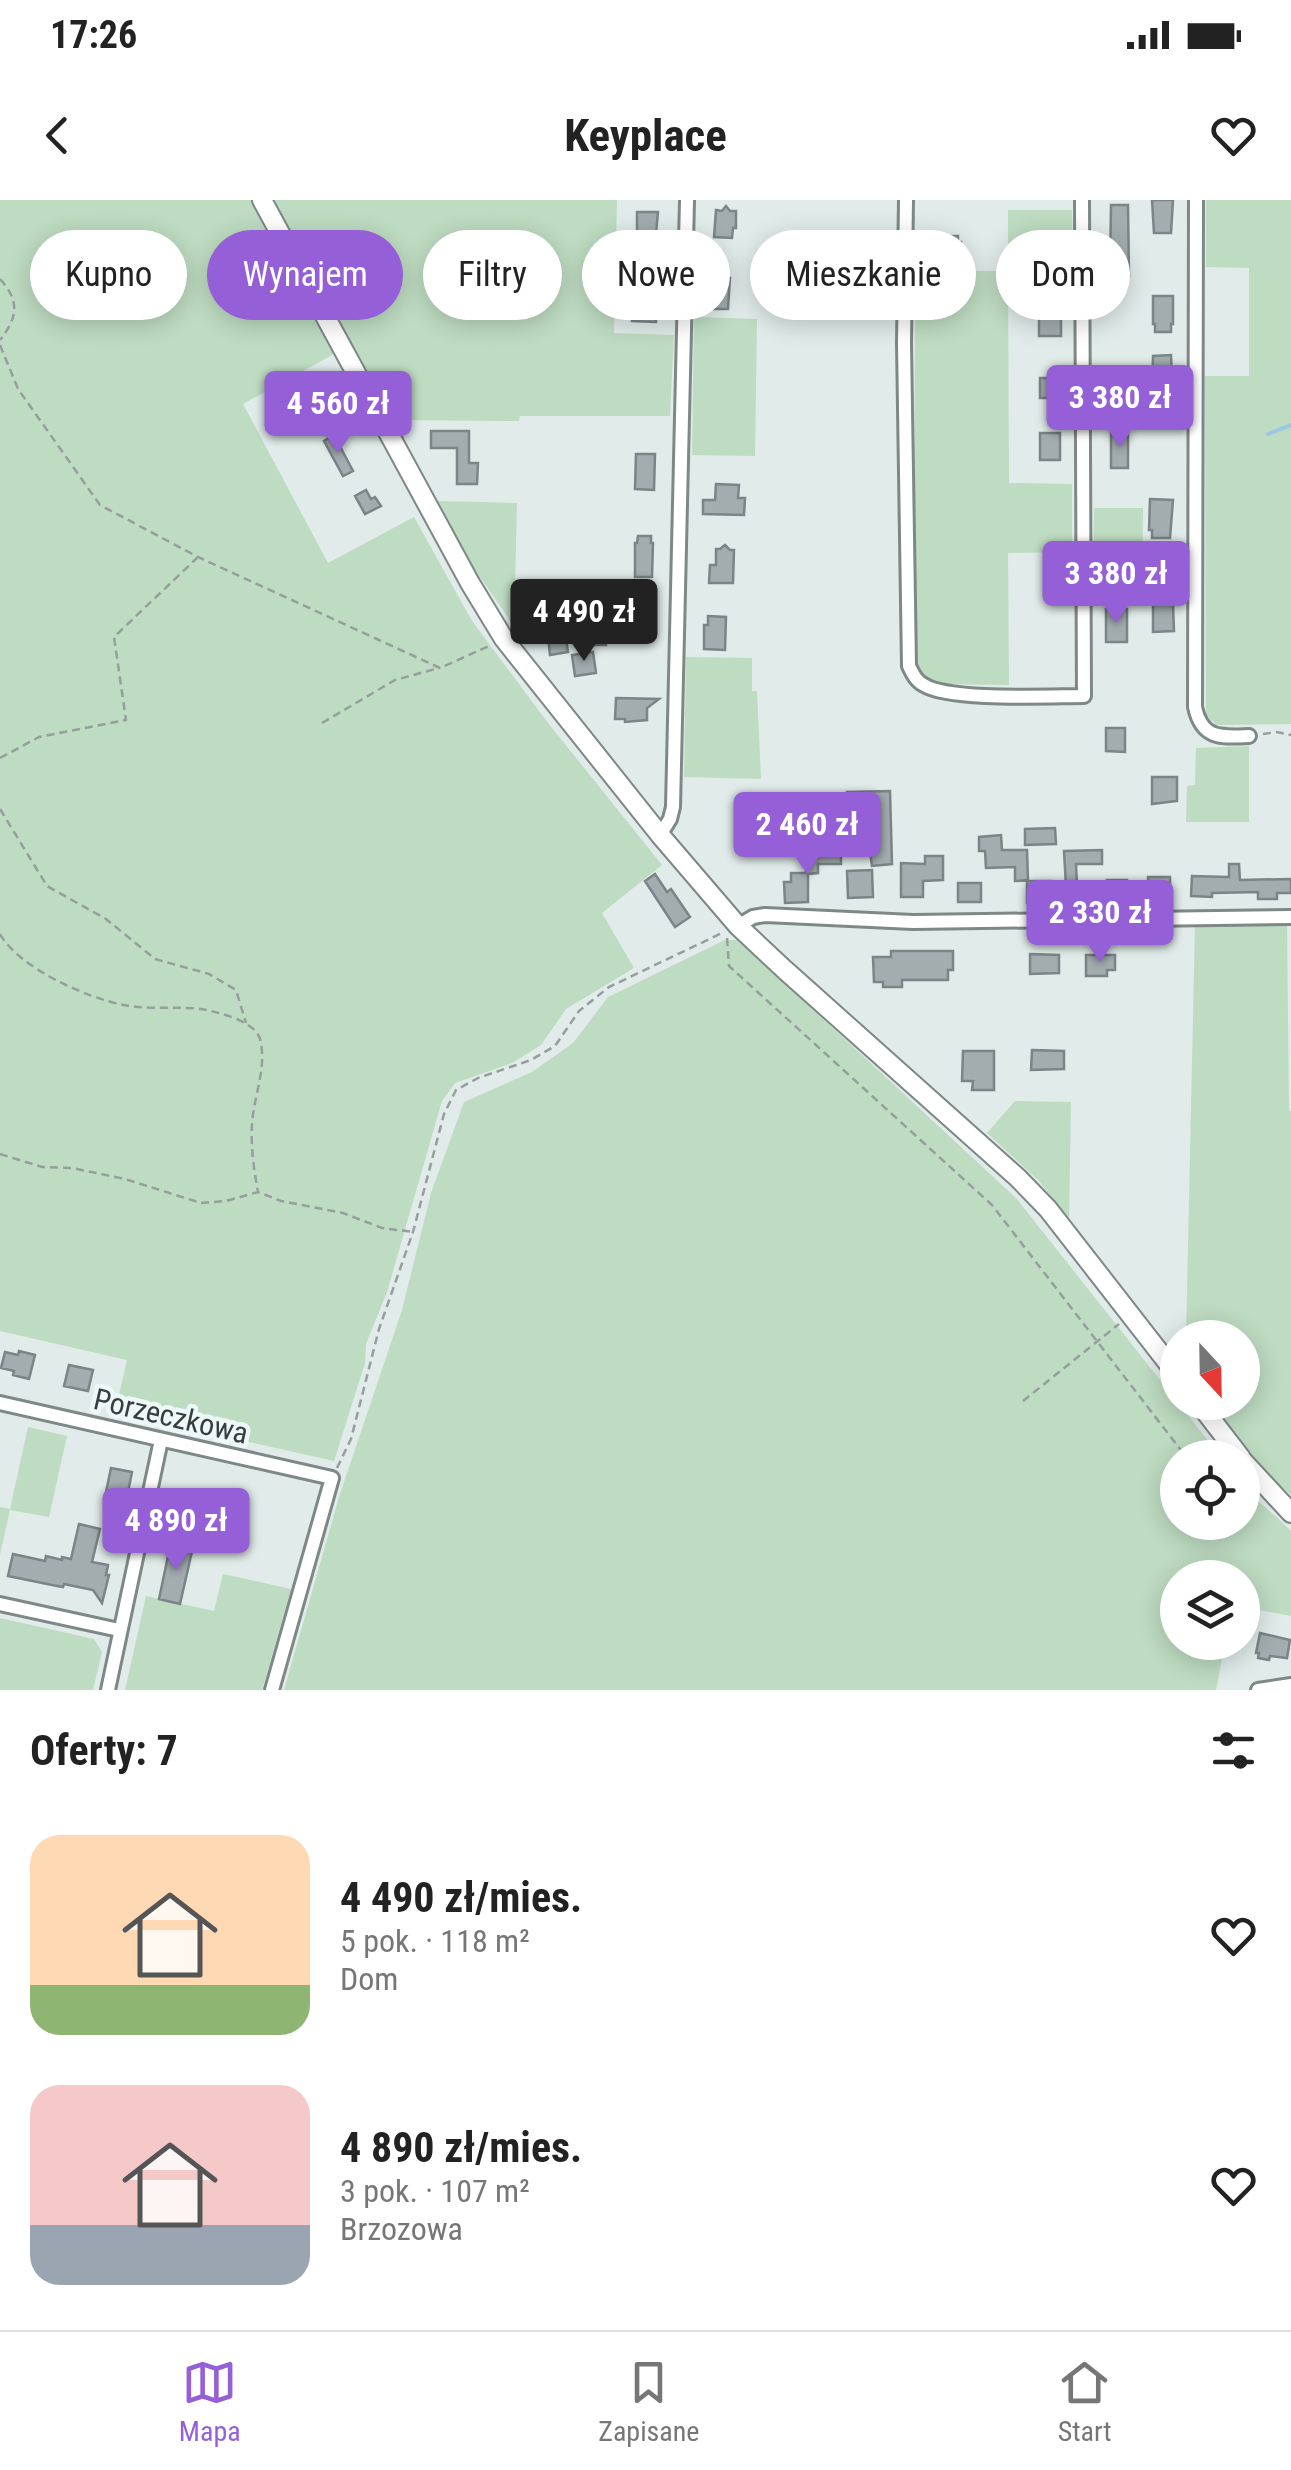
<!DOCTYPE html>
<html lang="pl">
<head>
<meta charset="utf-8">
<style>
  body { margin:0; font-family:"Roboto Condensed",sans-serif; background:#f6f6f6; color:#222; height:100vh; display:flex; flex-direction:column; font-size:38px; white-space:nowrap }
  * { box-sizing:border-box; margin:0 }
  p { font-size:32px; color:#767676 }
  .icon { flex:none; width:55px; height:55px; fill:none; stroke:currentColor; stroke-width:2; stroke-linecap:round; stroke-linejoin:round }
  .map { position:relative; height:1490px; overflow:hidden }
  .side { display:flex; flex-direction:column; background:#fff; flex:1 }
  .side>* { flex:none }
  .banner { position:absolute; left:30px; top:30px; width:1232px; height:90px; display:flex; gap:20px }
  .needle { width:65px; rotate:158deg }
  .fabs { position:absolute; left:1160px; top:1120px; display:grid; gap:20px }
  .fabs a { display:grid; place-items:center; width:100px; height:100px; border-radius:50%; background:#fff; box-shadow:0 5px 25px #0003; font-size:50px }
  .price { position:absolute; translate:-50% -85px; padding:0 22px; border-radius:10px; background:#955fd7; color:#fff; font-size:32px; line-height:65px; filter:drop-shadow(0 2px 5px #0008) }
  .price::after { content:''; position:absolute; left:50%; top:60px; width:30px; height:22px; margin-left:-15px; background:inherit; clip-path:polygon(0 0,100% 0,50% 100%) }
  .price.on { background:#222; color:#fff }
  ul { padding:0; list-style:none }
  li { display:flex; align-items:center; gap:30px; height:250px; padding:0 30px }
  li span { display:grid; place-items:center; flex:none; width:280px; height:200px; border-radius:30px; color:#555 }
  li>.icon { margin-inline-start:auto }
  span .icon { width:120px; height:120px; fill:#fffc; stroke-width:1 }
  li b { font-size:42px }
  h2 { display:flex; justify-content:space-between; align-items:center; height:120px; padding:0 30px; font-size:42px }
  .tag { padding:0 35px; border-radius:45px; background:#fff; box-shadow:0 5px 25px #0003; font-size:35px; line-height:90px }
  .tag.on { background:#955fd7; color:#fff }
  .status { display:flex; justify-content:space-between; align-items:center; height:70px; padding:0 50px; background:#fff; direction:ltr }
  .status svg { height:28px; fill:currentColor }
  header { display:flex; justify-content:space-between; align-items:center; height:130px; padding:0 30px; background:#fff; font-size:45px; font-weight:700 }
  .menu { display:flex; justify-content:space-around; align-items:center; height:140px; border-top:2px solid #e0e0e0; background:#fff; font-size:28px; color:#767676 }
  .menu a { display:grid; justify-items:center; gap:5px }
  .menu .on { color:#955fd7 }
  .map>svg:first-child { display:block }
  .green { fill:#bedcc1 }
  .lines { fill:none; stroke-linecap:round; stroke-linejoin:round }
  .stream { stroke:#a0c7e0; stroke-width:4 }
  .building { fill:#a3adaf; stroke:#7b8486; stroke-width:2.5 }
  .street-casing { stroke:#7e8887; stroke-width:18 }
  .secondary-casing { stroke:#7e8887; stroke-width:22 }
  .path { stroke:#969e9e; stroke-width:2.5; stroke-dasharray:8 5; stroke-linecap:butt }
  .street { stroke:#fff; stroke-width:12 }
  .secondary { stroke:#fff; stroke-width:18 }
  .labels { text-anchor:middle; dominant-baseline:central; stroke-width:9; stroke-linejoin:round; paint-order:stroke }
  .street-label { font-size:30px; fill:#393d3d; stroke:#edf8f8 }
</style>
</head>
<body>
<div class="status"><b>17:26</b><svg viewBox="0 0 49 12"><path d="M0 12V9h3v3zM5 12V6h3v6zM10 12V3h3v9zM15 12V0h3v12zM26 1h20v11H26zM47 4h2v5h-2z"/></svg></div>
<header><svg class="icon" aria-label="back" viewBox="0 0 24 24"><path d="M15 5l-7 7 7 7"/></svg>Keyplace<svg class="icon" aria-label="heart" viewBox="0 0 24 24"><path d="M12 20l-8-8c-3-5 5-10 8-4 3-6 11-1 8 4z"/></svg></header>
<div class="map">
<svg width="1291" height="1490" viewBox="0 0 1291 1490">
  <rect width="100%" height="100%" fill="#e0ebea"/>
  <path class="green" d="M 0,0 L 252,0 L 334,154 L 243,204 L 328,363 L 414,317 L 472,421 L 548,523 L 662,665 L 602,713 L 634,768 L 566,809 L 541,845 L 512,863 L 455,883 L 442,901 L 387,1092 L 366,1144 L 365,1163 L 334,1261 L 115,1212 L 127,1160 L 0,1131 Z
    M 273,0 L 617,0 L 614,133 L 674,135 L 670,216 L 520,216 L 519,221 L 394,220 L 315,80 Z
    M 1206,0 L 1291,0 L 1291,524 L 1216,525 L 1206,515 L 1205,176 L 1249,176 L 1249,68 L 1206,67 Z
    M 1008,10 L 1072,10 L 1073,78 L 1008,79 L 1009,283 L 1072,284 L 1072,352 L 1008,353 L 1009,485 L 928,484 L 914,468 L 915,71 L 1008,71 Z
    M 694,117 L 757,119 L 755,256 L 692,255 Z
    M 438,301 L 517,303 L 514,426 L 462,351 Z
    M 1094,308 L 1143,308 L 1142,396 L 1093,396 Z
    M 686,457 L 752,458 L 752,491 L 757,491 L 761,579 L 684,577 Z
    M 1249,546 L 1249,622 L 1186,622 L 1187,586 L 1195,585 L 1196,548 Z
    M 1287,724 L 1289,910 L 1291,911 L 1291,1295 L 1264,1272 L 1208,1203 L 1242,1202 L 1242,1138 L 1186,1138 L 1195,725 Z
    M 725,740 L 738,740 L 1016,998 L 1221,1257 L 1178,1258 L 1178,1322 L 1242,1322 L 1243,1284 C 1256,1302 1275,1314 1291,1331 L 1291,1416 L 1243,1407 L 1242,1378 L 1178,1378 L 1178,1442 L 1225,1443 L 1216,1490 L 284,1490 L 339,1297 L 402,1110 L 431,993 L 464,902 L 532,872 L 573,843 L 608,797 Z
    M 1015,901 L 1071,902 L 1069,1019 L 1039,981 L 987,933 Z
    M 28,1227 L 67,1236 L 49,1317 L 10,1310 L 0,1355 L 0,1307 L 10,1309 Z
    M 223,1374 L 291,1389 L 262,1490 L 125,1490 L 146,1396 L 214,1411 Z
    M 0,1418 L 94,1439 L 102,1452 L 93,1490 L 0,1490 Z"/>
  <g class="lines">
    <path class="stream" d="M 1268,234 L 1291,225"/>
  </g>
  <path class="building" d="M 1152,0 L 1173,0 L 1171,33 L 1154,33 Z
    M 1111,5 L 1128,5 L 1129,76 L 1123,76 L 1122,90 L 1114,82 L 1106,82 L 1106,69 L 1110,69 Z
    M 726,6 L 730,11 L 736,11 L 736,28 L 733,28 L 732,38 L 714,37 L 716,10 L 722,11 Z
    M 637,12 L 658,12 L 655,45 L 637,45 Z
    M 941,36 L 958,36 L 958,42 L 961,42 L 961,61 L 937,61 L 937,47 L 941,46 Z
    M 856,70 L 873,70 L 874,101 L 855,102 Z
    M 709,77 L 730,78 L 728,109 L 708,109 Z
    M 633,83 L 657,84 L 656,122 L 632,121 Z
    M 1153,96 L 1173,96 L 1173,124 L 1171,124 L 1171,132 L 1155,132 L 1155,124 L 1153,124 Z
    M 1039,109 L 1061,109 L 1061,136 L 1039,136 Z
    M 1171,155 L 1173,192 L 1152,192 L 1153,156 Z
    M 1118,174 L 1127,185 L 1128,195 L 1124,195 L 1124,206 L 1110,206 L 1110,196 L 1107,195 L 1107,178 L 1114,178 Z
    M 1040,178 L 1058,178 L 1058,198 L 1040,198 Z
    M 306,183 L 324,217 L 313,223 L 294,189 Z
    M 431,231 L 469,231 L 469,263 L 478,263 L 477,284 L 457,284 L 457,248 L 431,248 Z
    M 1111,231 L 1128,231 L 1128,268 L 1111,268 Z
    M 1040,233 L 1060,233 L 1060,260 L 1040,260 Z
    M 334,235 L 353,271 L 343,276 L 324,241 Z
    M 636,254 L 655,254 L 654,290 L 635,289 Z
    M 716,284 L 739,285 L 738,298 L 745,298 L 744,315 L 703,314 L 703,300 L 715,300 Z
    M 366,290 L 371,299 L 375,297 L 381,306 L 365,314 L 355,296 Z
    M 1150,299 L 1173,300 L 1170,338 L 1152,338 L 1152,330 L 1149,330 Z
    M 638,336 L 651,336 L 651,343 L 653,343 L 652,377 L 635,377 L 635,343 L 637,343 Z
    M 725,345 L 730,350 L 734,350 L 733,383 L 709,383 L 710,365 L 716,365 L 716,349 L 720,349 Z
    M 1173,404 L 1174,431 L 1153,432 L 1153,405 Z
    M 1106,409 L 1127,409 L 1127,442 L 1106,442 Z
    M 596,411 L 607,411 L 606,445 L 595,445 Z
    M 708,416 L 726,417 L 725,450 L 704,449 L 704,425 L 708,425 Z
    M 565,433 L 568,452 L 550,455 L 548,436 Z
    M 593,452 L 596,473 L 575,476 L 572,455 Z
    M 616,498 L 659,499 L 647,508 L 647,520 L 625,522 L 625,519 L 615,519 Z
    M 1106,528 L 1125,528 L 1125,552 L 1106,551 Z
    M 1152,577 L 1177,577 L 1177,601 L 1152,604 Z
    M 890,591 L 892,664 L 872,666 L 870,652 L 878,651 L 877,609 L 847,610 L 847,592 Z
    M 770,614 L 826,617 L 826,614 L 841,614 L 841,634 L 770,631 Z
    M 1055,628 L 1056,644 L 1025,645 L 1025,629 Z
    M 1001,635 L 1002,650 L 1027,650 L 1028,680 L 1015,681 L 1015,667 L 986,668 L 985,651 L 979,651 L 979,637 Z
    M 1102,650 L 1102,664 L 1076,664 L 1077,685 L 1066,686 L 1064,651 Z
    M 841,653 L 841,664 L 818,664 L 818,673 L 808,674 L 808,702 L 785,703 L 784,682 L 791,682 L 791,673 L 806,673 L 805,654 Z
    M 925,656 L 943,656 L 943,680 L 923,681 L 923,697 L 901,697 L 901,663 L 925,664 Z
    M 1229,664 L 1239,664 L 1240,680 L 1291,679 L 1291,693 L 1277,693 L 1277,699 L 1258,699 L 1258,692 L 1212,693 L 1212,697 L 1191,696 L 1192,676 L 1229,677 Z
    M 872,670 L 873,697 L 848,698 L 847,671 Z
    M 655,674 L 667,692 L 671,689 L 690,717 L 675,727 L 645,681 Z
    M 1148,677 L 1170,677 L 1170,698 L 1148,698 Z
    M 1107,680 L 1127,680 L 1127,698 L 1106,698 Z
    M 1027,681 L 1051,681 L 1051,703 L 1027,703 Z
    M 958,683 L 981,683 L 981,702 L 958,702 Z
    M 891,751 L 953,751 L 953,770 L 948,770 L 948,780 L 902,780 L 902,787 L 883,787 L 883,782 L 874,782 L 873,757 L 891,757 Z
    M 1030,754 L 1059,755 L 1059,773 L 1030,774 Z
    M 1086,755 L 1115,755 L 1115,770 L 1107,770 L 1107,776 L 1086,776 Z
    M 1032,850 L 1064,851 L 1064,869 L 1031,870 Z
    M 963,851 L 994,851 L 994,890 L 972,890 L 973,881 L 962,881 Z
    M 19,1151 L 35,1155 L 29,1179 L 13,1175 L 14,1171 L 1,1168 L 5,1152 L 18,1155 Z
    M 69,1165 L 93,1170 L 88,1191 L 64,1186 Z
    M 111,1268 L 132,1272 L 127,1297 L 116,1294 L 109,1299 L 109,1293 L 106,1292 Z
    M 79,1324 L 100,1329 L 92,1362 L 108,1365 L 106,1375 L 109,1375 L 102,1403 L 93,1390 L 64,1384 L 63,1387 L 57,1386 L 8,1376 L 13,1354 L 45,1361 L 46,1356 L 62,1360 L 62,1357 L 71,1359 Z
    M 171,1342 L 193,1347 L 180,1404 L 159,1399 Z
    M 1260,1433 L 1290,1440 L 1287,1458 L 1270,1456 L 1269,1460 L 1258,1458 L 1259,1453 L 1256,1453 Z"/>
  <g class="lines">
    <defs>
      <path id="street" d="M 906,0 L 904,143 L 909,466 C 913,474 916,481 924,485 C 949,501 1050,496 1084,496 L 1082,0
        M 1196,0 L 1195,507 C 1202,540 1222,537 1249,536
        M 660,635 L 670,619 L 673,607 L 687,0
        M 738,726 L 753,717 L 765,715 L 913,722 L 1291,717
        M 0,1203 L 332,1278 L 272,1490
        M 0,1404 L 119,1430
        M 108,1490 L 161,1240
        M 1258,1490 L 1291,1485"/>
      <path id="secondary" d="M 262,0 L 470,383 L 504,439 L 660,635 L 738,726 L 785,770 L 1018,978 L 1048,1009 L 1178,1176
        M 1198,1202 L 1241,1258
        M 1242,1260 L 1291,1313"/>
    </defs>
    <use href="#street" class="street-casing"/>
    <use href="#secondary" class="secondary-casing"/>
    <path class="path" d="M 0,79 C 20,101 18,117 0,140
      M 0,145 L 18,189 L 100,305 L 198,357 L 440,468 L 489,446
      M 322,523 L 395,480 L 439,468
      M 1263,534 L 1277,532 L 1291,535
      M 0,558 L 39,537 L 126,520 L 114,437 L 197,358
      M 0,609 L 47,686 L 106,719 L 155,759 L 209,774 L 236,790 L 246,823
      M 0,734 C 19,768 87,798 124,805 C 150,810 175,806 201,809 C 218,812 255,821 260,839 C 266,862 258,886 254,908 C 249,935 253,965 258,992
      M 727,738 L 729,766 L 992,1005 L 1187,1258
      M 0,954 L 42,967 L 72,968 L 125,979 L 201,1003 L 226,1001 L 258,992 L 281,1001 L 343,1013 L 382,1028 L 413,1032
      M 1023,1201 L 1119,1124
      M 337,1268 L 351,1239 L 379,1129 L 413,1032 L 444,914 L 456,890 L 478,878 L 531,860 L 555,846 L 579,811 L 609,787 L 722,733"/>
    <use href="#street" class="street"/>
    <use href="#secondary" class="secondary"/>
  </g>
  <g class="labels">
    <g class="street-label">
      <text transform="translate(171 1216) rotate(13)">Porzeczkowa</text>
    </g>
  </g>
</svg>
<div class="fabs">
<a><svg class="needle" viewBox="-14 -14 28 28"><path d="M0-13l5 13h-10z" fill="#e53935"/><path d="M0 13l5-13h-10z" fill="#767676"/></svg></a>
<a><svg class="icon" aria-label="locate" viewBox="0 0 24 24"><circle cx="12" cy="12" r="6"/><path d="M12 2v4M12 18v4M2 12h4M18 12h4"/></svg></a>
<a><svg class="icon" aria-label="layers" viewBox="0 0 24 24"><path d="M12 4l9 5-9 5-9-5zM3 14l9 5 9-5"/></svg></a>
</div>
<b class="price" style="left:1120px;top:250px">3 380 zł</b>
<b class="price" style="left:338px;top:256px">4 560 zł</b>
<b class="price" style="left:1116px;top:426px">3 380 zł</b>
<b class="price on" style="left:584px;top:464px">4 490 zł</b>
<b class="price" style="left:807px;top:677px">2 460 zł</b>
<b class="price" style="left:1100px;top:765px">2 330 zł</b>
<b class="price" style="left:176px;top:1373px">4 890 zł</b>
<div class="banner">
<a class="tag">Kupno</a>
<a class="tag on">Wynajem</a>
<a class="tag">Filtry</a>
<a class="tag">Nowe</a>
<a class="tag">Mieszkanie</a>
<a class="tag">Dom</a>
</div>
</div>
<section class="side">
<h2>Oferty: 7<svg class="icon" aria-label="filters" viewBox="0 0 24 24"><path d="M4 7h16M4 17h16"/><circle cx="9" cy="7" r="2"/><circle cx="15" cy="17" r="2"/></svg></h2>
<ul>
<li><span style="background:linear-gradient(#ffd9b3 75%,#8fb573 0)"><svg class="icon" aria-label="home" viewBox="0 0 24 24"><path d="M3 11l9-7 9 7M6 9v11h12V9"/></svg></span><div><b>4 490 zł/mies.</b><p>5 pok. · 118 m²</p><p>Dom</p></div><svg class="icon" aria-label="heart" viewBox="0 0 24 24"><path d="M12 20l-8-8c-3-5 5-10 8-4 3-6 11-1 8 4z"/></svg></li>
<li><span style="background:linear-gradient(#f6c9c9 70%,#9aa5b1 0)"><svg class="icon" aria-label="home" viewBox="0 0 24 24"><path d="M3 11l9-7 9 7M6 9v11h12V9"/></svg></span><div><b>4 890 zł/mies.</b><p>3 pok. · 107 m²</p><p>Brzozowa</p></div><svg class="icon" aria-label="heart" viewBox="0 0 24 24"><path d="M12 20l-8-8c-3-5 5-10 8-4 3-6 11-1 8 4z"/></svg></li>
</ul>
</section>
<nav class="menu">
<a class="on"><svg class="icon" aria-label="map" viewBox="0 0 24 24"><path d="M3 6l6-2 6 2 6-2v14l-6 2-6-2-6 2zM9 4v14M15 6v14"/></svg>Mapa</a>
<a><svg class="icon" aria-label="saved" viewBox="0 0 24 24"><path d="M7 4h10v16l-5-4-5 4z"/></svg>Zapisane</a>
<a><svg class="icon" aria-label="home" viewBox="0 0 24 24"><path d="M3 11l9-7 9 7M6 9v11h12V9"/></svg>Start</a>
</nav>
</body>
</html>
